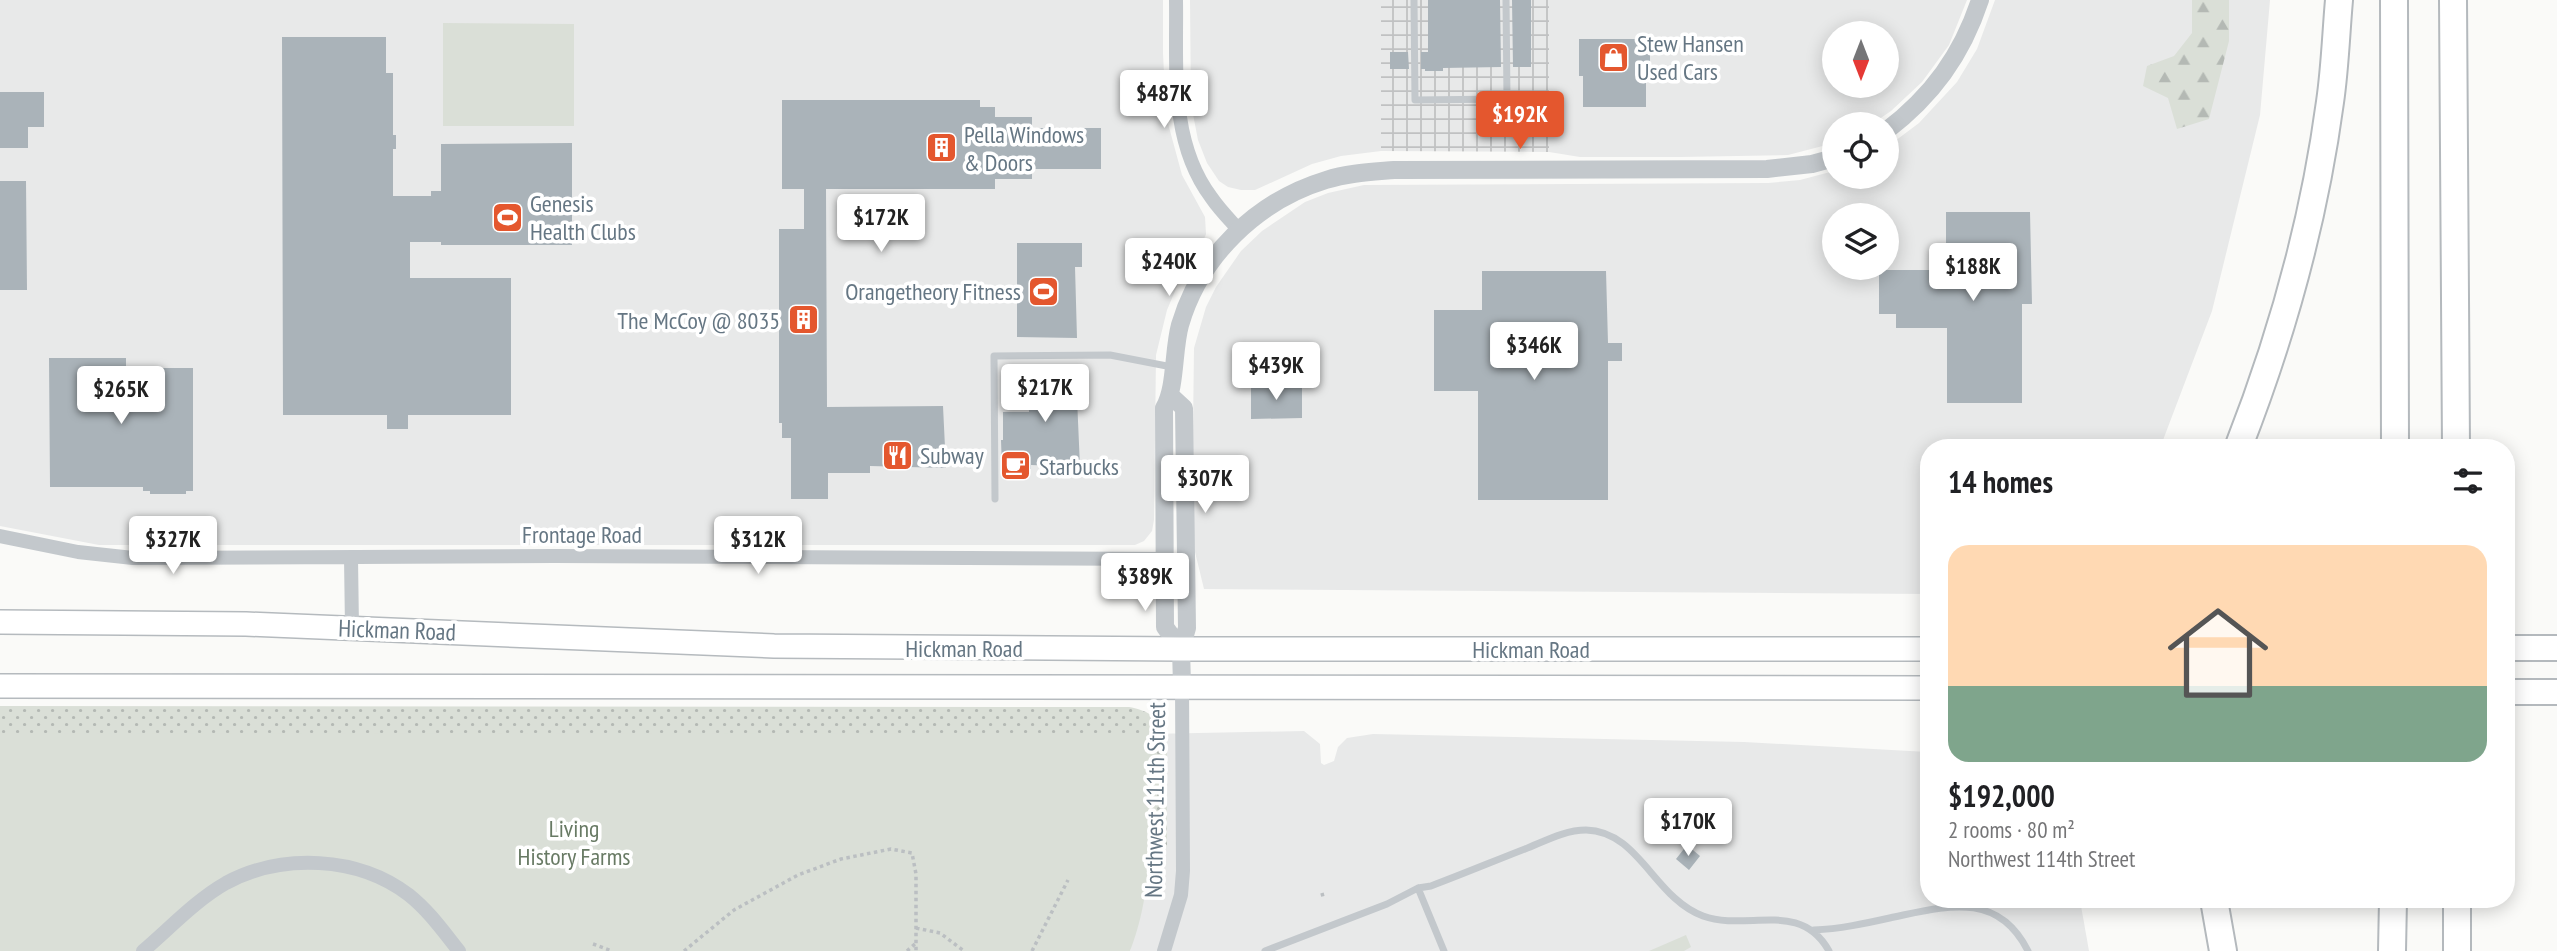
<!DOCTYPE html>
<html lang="en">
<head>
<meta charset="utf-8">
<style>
  body { margin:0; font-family:"PT Sans Narrow",sans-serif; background:#f6f6f6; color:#202124; height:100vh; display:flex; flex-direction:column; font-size:26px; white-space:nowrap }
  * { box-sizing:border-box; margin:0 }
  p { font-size:23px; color:#757577 }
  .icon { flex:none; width:38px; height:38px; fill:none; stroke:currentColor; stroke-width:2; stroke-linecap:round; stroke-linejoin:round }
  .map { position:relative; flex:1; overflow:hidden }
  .panel { position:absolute; left:1920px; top:439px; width:595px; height:469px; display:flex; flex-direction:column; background:#fff; border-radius:28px; box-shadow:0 4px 18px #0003 }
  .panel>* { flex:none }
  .needle { width:46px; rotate:180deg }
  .controls { position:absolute; left:1822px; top:21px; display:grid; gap:14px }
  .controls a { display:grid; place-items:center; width:77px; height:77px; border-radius:50%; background:#fff; box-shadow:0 4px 18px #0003; font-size:35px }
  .price { position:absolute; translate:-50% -60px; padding:0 16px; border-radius:7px; background:#fff; color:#222; font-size:23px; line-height:46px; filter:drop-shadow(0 2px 4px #0008) }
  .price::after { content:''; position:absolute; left:50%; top:42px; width:21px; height:16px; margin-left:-10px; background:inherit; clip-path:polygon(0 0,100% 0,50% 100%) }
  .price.on { background:#e4572e; color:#fff }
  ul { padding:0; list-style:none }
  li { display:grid; align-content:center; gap:14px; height:371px; padding:0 28px }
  li span { display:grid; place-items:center; height:217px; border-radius:21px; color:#555 }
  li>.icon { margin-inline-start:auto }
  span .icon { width:126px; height:126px; fill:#fffc; stroke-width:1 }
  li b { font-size:30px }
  h2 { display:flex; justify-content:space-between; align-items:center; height:84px; padding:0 28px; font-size:30px }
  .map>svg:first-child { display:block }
  .built { fill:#e8e9e9; fill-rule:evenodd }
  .industrial { fill:url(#industrial-grid) }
  .grass { fill:url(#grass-dots) }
  .forest { fill:url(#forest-firs) }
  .green { fill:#dadfd7 }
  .building { fill:#aab3b9 }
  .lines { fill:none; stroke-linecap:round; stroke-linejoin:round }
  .primary-casing { stroke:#b5babe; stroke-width:26 }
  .trunk-casing { stroke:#b4b9bd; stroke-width:28 }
  .motorway-casing { stroke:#b4b9bd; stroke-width:30 }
  .path { stroke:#bbbfc2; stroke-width:3.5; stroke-dasharray:3.5 3.5; stroke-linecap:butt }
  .service { stroke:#c3c8cc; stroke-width:7 }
  .minor { stroke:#c3c8cc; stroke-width:14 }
  .tertiary { stroke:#c3c8cc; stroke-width:18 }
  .primary { stroke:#fff; stroke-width:23 }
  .trunk { stroke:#fff; stroke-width:24 }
  .motorway { stroke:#fff; stroke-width:26 }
  .labels { text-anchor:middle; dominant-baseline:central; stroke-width:7; stroke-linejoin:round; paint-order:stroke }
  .poi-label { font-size:24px; fill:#657683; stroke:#fff; text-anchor:start }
  .street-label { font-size:24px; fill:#657683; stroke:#fff }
  .park-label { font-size:24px; fill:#687a64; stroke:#fff }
</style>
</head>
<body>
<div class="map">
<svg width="2557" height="951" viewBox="0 0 2557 951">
  <defs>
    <pattern id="industrial-grid" width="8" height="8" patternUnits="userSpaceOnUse" patternTransform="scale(1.75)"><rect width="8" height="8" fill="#e8e9e9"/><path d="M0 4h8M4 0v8" fill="none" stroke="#c0c1c2"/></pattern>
    <pattern id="grass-dots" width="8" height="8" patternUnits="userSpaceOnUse" patternTransform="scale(1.75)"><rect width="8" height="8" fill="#dadfd7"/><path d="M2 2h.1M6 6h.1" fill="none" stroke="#b4b9b4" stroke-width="1.8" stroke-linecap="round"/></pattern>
    <pattern id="forest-firs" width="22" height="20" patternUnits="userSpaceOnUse" patternTransform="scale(1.75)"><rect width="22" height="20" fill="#dadfd7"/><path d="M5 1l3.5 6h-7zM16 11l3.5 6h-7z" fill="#b4b9b4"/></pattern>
  </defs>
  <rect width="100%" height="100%" fill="#fafaf8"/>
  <path class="built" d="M 0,0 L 1163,0 L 1163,53 L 1166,116 L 1182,175 L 1205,217 L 1206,234 L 1200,249 L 1178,284 L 1167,310 L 1156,355 L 1154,520 L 1152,531 L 1144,541 L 1135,545 L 99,545 L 0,526 Z
    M 1190,0 L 1381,0 L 1381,151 L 1341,156 L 1312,164 L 1255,190 L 1241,190 L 1228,187 L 1219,181 L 1207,163 L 1198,140 L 1191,104 Z
    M 1549,0 L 1967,0 L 1949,45 L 1922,82 L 1891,111 L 1872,124 L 1834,124 L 1834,143 L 1788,155 L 1680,157 L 1580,157 L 1549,152 ZM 1834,33 L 1886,33 L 1886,86 L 1834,86 Z
    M 1995,0 L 2270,0 L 2260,115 L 2212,311 L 2160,448 L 1928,448 L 1928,594 L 1204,589 L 1195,552 L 1192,509 L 1194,348 L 1206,307 L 1216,287 L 1241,251 L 1262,231 L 1305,202 L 1328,193 L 1364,185 L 1768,183 L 1800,180 L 1834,171 L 1834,177 L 1886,177 L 1887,147 L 1919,123 L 1957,82 L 1977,49 ZM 1834,215 L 1886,215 L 1886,268 L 1834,268 Z
    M 1304,731 L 1320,744 L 1321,763 L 1324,765 L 1334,761 L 1338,747 L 1347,738 L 1373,734 L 1744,742 L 1928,752 L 1928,900 L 2080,900 L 2089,951 L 1130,951 L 1149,853 L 1149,734 Z"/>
  <path class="industrial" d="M 1381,0 L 1549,0 L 1549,152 L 1381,151 Z"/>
  <path class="grass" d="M 0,706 L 1129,707 C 1145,710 1160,716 1163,734 L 1167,734 L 1167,848 L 1156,835 L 0,951 Z"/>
  <path class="forest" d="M 2192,0 L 2229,0 L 2229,41 L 2209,119 L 2177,129 L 2168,98 L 2143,86 L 2147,66 L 2174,56 L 2192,33 Z"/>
  <path class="green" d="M 443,23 L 574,24 L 574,126 L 443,126 Z
    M 0,733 L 1149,734 C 1149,805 1157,883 1130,951 L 0,951 Z
    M 1686,935 L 1691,947 L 1684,951 L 1649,951 Z"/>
  <path class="building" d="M 1428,0 L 1500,0 L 1501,67 L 1443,68 L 1443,71 L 1425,71 L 1425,69 L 1421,69 L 1421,52 L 1428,52 Z
    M 1512,0 L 1531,0 L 1531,67 L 1513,67 Z
    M 282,37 L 386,37 L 386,73 L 393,73 L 393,135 L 396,135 L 396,149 L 393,149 L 393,196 L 431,196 L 431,191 L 441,191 L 441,144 L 572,143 L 572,245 L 441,245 L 441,242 L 410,242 L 410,278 L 511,278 L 511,415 L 408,415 L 408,429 L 387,429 L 387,415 L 283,415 Z
    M 1579,39 L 1650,39 L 1650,77 L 1646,77 L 1646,107 L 1583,107 L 1583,76 L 1579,76 Z
    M 1390,52 L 1408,52 L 1409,69 L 1390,69 Z
    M 0,92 L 44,92 L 44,127 L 28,127 L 28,148 L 0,148 Z
    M 782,100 L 980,100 L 980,107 L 995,107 L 995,117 L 1032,117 L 1032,128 L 1101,128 L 1101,169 L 1032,169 L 1032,179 L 995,179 L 995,189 L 826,189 L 827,407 L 943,406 L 946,468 L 870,466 L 870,473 L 828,473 L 828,499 L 791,499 L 791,438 L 782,438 L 782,423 L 779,423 L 779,229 L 804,229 L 804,189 L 782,189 Z
    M 0,181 L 26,181 L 27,290 L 0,290 Z
    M 1946,212 L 2030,212 L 2032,304 L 2022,304 L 2022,403 L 1947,403 L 1947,328 L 1896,328 L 1896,314 L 1879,314 L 1879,270 L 1946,270 Z
    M 1017,243 L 1082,243 L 1082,267 L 1075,267 L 1077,338 L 1017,337 Z
    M 1482,271 L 1606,271 L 1608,343 L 1622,343 L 1622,361 L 1608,361 L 1608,500 L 1478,500 L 1478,391 L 1434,391 L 1434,310 L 1482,310 Z
    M 49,358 L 126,358 L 126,368 L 193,368 L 193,491 L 186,491 L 186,494 L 150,494 L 150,491 L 143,491 L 143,487 L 50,487 Z
    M 1086,372 L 1086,398 L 1077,398 L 1080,467 L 1031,465 L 1031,469 L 1002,469 L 1001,440 L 1003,440 L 1003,412 L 1029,412 L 1028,373 Z
    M 1302,385 L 1302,418 L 1251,419 L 1251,386 Z
    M 1687,845 L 1700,856 L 1689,870 L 1676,859 Z"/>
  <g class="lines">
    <defs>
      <path id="primary" d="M 0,622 L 246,624 L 774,646 L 1181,649 L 1928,649
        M 0,686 C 643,686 1286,685 1928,688"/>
      <path id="trunk" d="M 2506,648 L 2557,648
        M 2506,692 L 2557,692"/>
      <path id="motorway" d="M 2394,0 L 2395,448
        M 2453,0 L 2456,448
        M 2238,448 C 2282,336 2314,221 2330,102 C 2335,68 2336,34 2339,0
        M 2214,900 L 2223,951
        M 2392,951 L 2393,900
        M 2457,951 L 2457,900"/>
    </defs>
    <use href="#primary" class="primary-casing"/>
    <use href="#trunk" class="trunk-casing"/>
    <use href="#motorway" class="motorway-casing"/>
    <path class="path" d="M 1322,893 L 1323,897
      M 916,928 L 940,933 L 964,951
      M 593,944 L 612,951
      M 684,951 L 734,910 L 798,875 L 841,859 L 891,849 L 912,853 L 916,874 L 916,951
      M 907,951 L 916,943
      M 1032,951 L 1068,880"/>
    <path class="service" d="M 1414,0 L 1415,100 L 1507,99 L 1506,0
      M 995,499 L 994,356 L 1110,355 L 1172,367
      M 1418,888 L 1444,951
      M 1814,930 C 1841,929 1867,923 1894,917 C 1947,906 1998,891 2028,951
      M 1265,951 L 1387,904 L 1418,888 L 1431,886 C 1463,874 1494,861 1525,849 C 1545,841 1565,830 1586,830 C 1639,831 1654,898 1703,916 C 1747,932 1800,899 1829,951"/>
    <path class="minor" d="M 1176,0 C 1177,66 1169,141 1211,197 C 1219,209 1229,219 1239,230
      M 0,536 L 78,552 L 133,558 L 554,556 L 1165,559
      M 351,558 L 352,628
      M 143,951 C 170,928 196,900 226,883 C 282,853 358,856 409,895 C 429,911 443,931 459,951
      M 1164,951 L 1181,895 L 1183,871 L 1182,685"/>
    <path class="tertiary" d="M 1886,131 C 1932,96 1962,55 1980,0
      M 1171,396 L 1184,408 L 1187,628 L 1181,649 L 1182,685
      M 1181,649 L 1165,627 L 1164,408 C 1176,389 1173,350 1180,325 C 1200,256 1257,201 1326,180 C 1348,173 1371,172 1394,170 L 1767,169 L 1812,164 L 1834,158"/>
    <use href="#primary" class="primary"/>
    <use href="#trunk" class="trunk"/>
    <use href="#motorway" class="motorway"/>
  </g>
  <defs>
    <symbol id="shop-square" viewBox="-11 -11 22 22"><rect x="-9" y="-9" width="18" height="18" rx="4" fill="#e4572e" stroke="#fff"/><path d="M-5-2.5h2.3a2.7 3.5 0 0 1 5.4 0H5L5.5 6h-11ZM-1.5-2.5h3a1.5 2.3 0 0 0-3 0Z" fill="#fff"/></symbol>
    <symbol id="building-square" viewBox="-11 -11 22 22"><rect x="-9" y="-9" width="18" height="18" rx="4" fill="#e4572e" stroke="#fff"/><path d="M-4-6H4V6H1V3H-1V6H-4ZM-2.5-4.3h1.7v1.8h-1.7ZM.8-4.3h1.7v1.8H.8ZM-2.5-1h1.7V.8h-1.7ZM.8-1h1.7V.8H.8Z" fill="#fff"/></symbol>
    <symbol id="stadium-square" viewBox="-11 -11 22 22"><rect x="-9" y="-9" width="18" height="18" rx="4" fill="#e4572e" stroke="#fff"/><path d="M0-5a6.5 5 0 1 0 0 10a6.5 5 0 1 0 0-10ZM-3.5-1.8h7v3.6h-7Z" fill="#fff"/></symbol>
    <symbol id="restaurant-square" viewBox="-11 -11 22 22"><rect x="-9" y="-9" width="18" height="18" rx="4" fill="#e4572e" stroke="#fff"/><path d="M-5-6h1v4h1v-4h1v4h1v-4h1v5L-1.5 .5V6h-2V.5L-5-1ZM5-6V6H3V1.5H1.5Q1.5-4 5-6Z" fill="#fff"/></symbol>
    <symbol id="cafe-square" viewBox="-11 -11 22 22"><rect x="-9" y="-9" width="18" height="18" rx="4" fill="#e4572e" stroke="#fff"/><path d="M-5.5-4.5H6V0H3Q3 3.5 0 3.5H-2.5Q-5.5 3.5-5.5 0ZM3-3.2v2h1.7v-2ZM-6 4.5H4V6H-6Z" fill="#fff"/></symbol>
  </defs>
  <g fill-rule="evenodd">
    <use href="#shop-square" x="1596" y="40" width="35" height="35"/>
    <use href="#building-square" x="924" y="130" width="35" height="35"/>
    <use href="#stadium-square" x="490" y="200" width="35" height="35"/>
    <use href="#stadium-square" x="1026" y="274" width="35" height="35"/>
    <use href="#building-square" x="786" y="302" width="35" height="35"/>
    <use href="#restaurant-square" x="880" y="438" width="35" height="35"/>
    <use href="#cafe-square" x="998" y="448" width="35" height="35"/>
  </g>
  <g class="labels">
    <g class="poi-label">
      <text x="1637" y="43">Stew Hansen<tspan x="1637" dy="28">Used Cars</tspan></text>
      <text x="964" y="134">Pella Windows<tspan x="964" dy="28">&amp; Doors</tspan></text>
      <text x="530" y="203">Genesis<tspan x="530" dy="28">Health Clubs</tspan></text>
      <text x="1021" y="291" text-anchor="end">Orangetheory Fitness</text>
      <text x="780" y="320" text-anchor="end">The McCoy @ 8035</text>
      <text x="920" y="455">Subway</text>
      <text x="1039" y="466">Starbucks</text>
    </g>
    <g class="street-label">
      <text x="582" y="534">Frontage Road</text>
      <text transform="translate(397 630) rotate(2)">Hickman Road</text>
      <text x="964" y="648">Hickman Road</text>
      <text x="1531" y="649">Hickman Road</text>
      <text transform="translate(1155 800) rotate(-89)">Northwest 111th Street</text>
    </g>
    <g class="park-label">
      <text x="574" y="828">Living<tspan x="574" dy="28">History Farms</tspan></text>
    </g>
  </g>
</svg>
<div class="controls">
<a><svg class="needle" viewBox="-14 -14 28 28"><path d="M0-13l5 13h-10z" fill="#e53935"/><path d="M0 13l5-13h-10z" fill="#757577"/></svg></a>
<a><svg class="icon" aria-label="locate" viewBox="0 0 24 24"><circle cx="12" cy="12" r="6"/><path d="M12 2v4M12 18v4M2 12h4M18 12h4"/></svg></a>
<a><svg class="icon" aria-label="layers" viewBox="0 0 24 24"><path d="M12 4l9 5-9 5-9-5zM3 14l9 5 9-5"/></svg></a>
</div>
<b class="price" style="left:1164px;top:130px">$487K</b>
<b class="price on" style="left:1520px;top:151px">$192K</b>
<b class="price" style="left:881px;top:254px">$172K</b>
<b class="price" style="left:1169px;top:298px">$240K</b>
<b class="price" style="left:1973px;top:303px">$188K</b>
<b class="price" style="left:1534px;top:382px">$346K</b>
<b class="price" style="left:1276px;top:402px">$439K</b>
<b class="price" style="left:1045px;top:424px">$217K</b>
<b class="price" style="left:121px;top:426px">$265K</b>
<b class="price" style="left:1205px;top:515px">$307K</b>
<b class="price" style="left:173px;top:576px">$327K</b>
<b class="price" style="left:758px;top:576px">$312K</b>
<b class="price" style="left:1145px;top:613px">$389K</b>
<b class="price" style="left:1688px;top:858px">$170K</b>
<section class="panel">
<h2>14 homes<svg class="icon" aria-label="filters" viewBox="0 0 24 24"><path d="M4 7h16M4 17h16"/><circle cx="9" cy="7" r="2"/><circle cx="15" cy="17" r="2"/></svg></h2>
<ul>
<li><span style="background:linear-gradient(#ffd9b3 65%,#7fa58c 0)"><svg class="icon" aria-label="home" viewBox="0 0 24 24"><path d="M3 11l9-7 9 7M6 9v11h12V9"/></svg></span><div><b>$192,000</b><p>2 rooms · 80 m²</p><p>Northwest 114th Street</p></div></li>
</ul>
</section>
</div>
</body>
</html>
